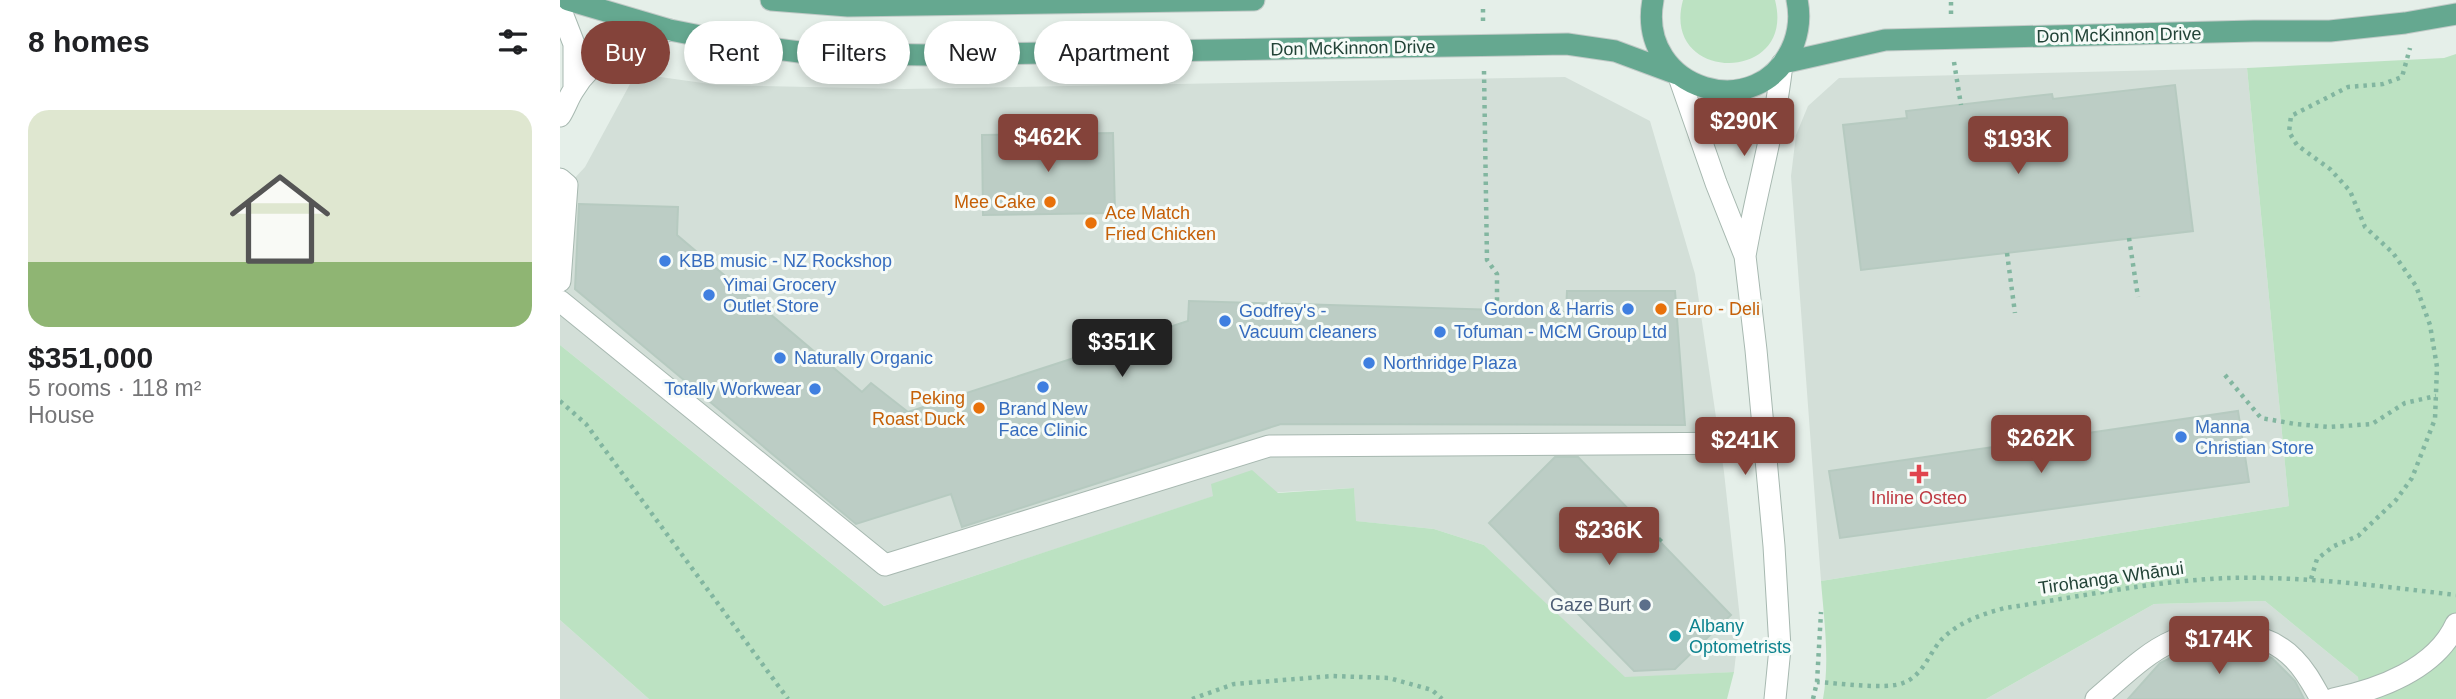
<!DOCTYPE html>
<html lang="en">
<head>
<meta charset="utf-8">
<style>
  body { margin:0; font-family:Helvetica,sans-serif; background:#f6f6f6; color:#202124; height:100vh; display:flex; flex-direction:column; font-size:26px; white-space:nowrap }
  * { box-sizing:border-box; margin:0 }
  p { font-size:23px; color:#757577 }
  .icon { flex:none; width:38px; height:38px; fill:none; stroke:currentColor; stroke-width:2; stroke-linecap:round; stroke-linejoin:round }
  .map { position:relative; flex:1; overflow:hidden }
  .details { display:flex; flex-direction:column; background:#fff; width:560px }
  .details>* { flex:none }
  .banner { position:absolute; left:21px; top:21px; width:665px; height:63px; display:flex; gap:14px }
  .price { position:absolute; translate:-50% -60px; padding:0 16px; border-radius:7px; background:#84433a; color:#fff; font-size:23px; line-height:46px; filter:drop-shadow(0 2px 4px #0008) }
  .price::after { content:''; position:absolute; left:50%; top:42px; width:21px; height:16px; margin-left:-10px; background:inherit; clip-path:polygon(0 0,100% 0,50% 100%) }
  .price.current { background:#222; color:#fff }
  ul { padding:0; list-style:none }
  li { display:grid; align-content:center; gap:14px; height:371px; padding:0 28px }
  li span { display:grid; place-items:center; height:217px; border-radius:21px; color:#555 }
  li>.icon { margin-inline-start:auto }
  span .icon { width:126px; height:126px; fill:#fffc; stroke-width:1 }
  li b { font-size:30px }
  h2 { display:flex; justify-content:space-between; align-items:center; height:84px; padding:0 28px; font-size:30px }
  .pill { padding:0 24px; border-radius:32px; background:#fff; box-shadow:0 4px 10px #0003; font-size:24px; line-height:63px }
  .pill.current { background:#84433a; color:#fff }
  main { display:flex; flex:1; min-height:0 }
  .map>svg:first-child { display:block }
  .built { fill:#d3dfd8 }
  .green { fill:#bce2c2 }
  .building { fill:#bccdc5; stroke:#b6cac0; stroke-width:2 }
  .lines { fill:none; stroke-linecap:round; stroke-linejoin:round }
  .minor-casing { stroke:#a7b8b0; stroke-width:23 }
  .major-casing { stroke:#c1cac7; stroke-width:23 }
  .path { stroke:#82b6a0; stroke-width:4.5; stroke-dasharray:3.5 5; stroke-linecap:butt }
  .minor { stroke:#fff; stroke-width:21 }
  .major { stroke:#65a890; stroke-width:21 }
  .food-dot { fill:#e8710a; stroke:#f6fbf8; stroke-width:2.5 }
  .shop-dot { fill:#3f7fe0; stroke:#f6fbf8; stroke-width:2.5 }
  .health-dot { fill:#e0444e; stroke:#f6fbf8; stroke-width:2.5 }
  .service-dot { fill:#5c6f8a; stroke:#f6fbf8; stroke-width:2.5 }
  .culture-dot { fill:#0f9aa8; stroke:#f6fbf8; stroke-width:2.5 }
  .labels { text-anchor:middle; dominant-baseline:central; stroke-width:6; stroke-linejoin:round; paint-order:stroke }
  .street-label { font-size:18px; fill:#224337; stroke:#f6fbf8 }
  .food-label { font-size:18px; fill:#c56008; stroke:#f6fbf8; text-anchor:end }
  .shop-label { font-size:18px; fill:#366cbe; stroke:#f6fbf8; text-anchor:start }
  .health-label { font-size:18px; fill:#be3a42; stroke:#f6fbf8 }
  .service-label { font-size:18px; fill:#4e5e75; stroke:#f6fbf8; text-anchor:end }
  .culture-label { font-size:18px; fill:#0d838f; stroke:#f6fbf8; text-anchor:start }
</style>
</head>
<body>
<main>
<section class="details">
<h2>8 homes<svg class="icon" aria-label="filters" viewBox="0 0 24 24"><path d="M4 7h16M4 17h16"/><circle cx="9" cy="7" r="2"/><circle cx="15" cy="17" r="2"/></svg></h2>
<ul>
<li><span style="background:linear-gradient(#dfe7d0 70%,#8fb573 0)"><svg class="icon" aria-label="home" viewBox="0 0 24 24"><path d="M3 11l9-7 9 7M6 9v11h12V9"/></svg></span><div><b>$351,000</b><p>5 rooms · 118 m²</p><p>House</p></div></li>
</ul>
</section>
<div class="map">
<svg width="1896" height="699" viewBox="0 0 1896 699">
  <rect width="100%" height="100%" fill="#e5efe9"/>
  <path class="built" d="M 1687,68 L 1729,506 L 1261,581 L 1231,176 L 1236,135 L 1248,106 L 1279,78 Z
    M 79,74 L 157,85 L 344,89 L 1005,77 L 1090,121 L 1135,274 L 1164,472 L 1180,619 L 1174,672 L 1065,678 L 924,545 L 874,529 L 795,521 L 794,488 L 654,496 L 324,606 L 0,345 L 0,194 L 25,167 L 70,84 Z
    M 1705,601 L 1798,677 L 1800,699 L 1426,699 L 1594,604 Z
    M 0,620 L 89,699 L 0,699 Z"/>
  <path class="green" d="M 1123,0 L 1215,0 C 1237,85 1100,83 1123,0 Z
    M 1896,54 L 1896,699 L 1800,699 L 1798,677 L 1705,601 L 1594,604 L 1426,699 L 1263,699 C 1270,660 1264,620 1261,581 L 1729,506 L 1687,68 L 1884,58 Z
    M 0,345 L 324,606 L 653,496 L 651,484 L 692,470 L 718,493 L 794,488 L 796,521 L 874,529 L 924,545 L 1065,677 L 1174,672 L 1167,699 L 89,699 L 0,620 Z"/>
  <path class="building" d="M 1615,85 L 1633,231 L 1301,270 L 1283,125 L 1347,118 L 1346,111 L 1492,94 L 1493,99 Z
    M 553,133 L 555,213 L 423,215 L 422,135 Z
    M 19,204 L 118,207 L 117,235 L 302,392 L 311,383 L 348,412 L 628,321 L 629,301 L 1006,312 L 1007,291 L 1115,291 L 1125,425 L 721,424 L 402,527 L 391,494 L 296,524 L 15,289 Z
    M 1678,411 L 1689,482 L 1280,538 L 1269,471 Z
    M 995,457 L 1018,457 L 1171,615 L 1115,669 L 1074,671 L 929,523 Z
    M 1660,644 L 1689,648 L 1712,658 L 1735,681 L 1744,699 L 1568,699 L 1600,663 L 1631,648 Z"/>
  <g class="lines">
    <defs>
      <path id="minor" d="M 0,8 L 14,44 L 14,89
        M 1118,74 L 1156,183 L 1185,256 L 1196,350 L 1214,546 L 1220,648 L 1215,699
        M 0,116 C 5,108 8,99 13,91 C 34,55 71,39 110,30
        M 0,179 L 7,185 L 0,281
        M 1185,256 C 1196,191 1215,129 1222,64
        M 0,301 L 325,565 L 709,446 L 1204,443
        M 1536,699 C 1560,679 1585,653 1613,641 C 1651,624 1705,629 1734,659 C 1746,671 1753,685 1761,699
        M 1773,699 C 1818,690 1876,669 1896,624"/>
      <path id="major" d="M 8,0 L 110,30 L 186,45 L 247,53 L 367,55 L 1007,44 L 1055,51 L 1117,74
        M 211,0 L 288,6 L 694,0
        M 1093,0 C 1076,91 1201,128 1234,43 C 1239,29 1240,14 1237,0
        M 1223,63 L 1325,40 L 1694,31 L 1770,31 L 1845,23 L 1896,14"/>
    </defs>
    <use href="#minor" class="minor-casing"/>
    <use href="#major" class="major-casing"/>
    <path class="path" d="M 923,9 L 923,22
      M 1391,14 L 1391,1
      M 1394,62 L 1401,105
      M 924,71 L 927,260 L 937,274 L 937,310
      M 1569,238 L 1578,297
      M 1447,253 L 1455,313
      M 1665,375 L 1701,418 L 1735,424 L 1769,427 L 1812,424 L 1845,403 L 1876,396
      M 0,401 L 26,424 L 228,699
      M 1099,541 L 1102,538
      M 1751,579 L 1757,559 L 1774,546 L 1798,536 L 1836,500 L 1852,478 L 1875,419 L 1877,367 L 1870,325 L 1856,286 L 1833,253 L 1805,227 L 1790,191 L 1770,169 L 1737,145 L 1729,132 L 1731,116 L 1788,87 L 1823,84 L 1842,77 L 1850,48
      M 1257,682 L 1261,612
      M 632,699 L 674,684 L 773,676 L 829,678 L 872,690 L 882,699
      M 1253,699 L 1257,682 C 1276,683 1327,690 1343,683 C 1363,676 1369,653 1382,639 C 1399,622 1422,614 1445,608 C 1518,597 1593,581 1667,578 C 1744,576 1820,586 1896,595"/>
    <use href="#minor" class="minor"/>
    <use href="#major" class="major"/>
  </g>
  <g class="food-dot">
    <circle cx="490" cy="202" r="7"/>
    <circle cx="531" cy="223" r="7"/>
    <circle cx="1101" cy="309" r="7"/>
    <circle cx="419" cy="408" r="7"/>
  </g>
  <g class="shop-dot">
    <circle cx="105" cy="261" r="7"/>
    <circle cx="149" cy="295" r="7"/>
    <circle cx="1068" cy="309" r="7"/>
    <circle cx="665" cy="321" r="7"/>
    <circle cx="880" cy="332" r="7"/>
    <circle cx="220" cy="358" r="7"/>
    <circle cx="809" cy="363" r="7"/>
    <circle cx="483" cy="387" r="7"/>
    <circle cx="255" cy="389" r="7"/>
    <circle cx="1621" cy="437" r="7"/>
  </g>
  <path class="health-dot" d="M1355.5 463.5h7v7h7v7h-7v7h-7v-7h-7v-7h7z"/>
  <circle class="service-dot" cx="1085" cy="605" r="7"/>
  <circle class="culture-dot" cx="1115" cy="636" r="7"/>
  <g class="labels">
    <g class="street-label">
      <text transform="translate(1559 35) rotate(-1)">Don McKinnon Drive</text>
      <text transform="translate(793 48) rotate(-1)">Don McKinnon Drive</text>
      <text transform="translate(1551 578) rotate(-8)">Tirohanga Whānui</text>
    </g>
    <g class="food-label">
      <text x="476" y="202">Mee Cake</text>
      <text x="545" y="213" text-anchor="start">Ace Match<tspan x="545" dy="21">Fried Chicken</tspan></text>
      <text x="1115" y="309" text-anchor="start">Euro - Deli</text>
      <text x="405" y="398">Peking<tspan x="405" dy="21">Roast Duck</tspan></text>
    </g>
    <g class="shop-label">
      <text x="119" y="261">KBB music - NZ Rockshop</text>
      <text x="163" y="285">Yimai Grocery<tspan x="163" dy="21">Outlet Store</tspan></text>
      <text x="1054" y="309" text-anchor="end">Gordon &amp; Harris</text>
      <text x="679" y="311">Godfrey's -<tspan x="679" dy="21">Vacuum cleaners</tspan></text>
      <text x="894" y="332">Tofuman - MCM Group Ltd</text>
      <text x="234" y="358">Naturally Organic</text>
      <text x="823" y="363">Northridge Plaza</text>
      <text x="241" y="389" text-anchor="end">Totally Workwear</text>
      <text x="483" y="409" text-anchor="middle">Brand New<tspan x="483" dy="21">Face Clinic</tspan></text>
      <text x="1635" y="427">Manna<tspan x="1635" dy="21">Christian Store</tspan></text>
    </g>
    <g class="health-label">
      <text x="1359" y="498">Inline Osteo</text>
    </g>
    <g class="service-label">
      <text x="1071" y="605">Gaze Burt</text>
    </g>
    <g class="culture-label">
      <text x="1129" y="626">Albany<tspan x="1129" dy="21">Optometrists</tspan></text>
    </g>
  </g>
</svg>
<b class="price" style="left:1184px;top:158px">$290K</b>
<b class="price" style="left:488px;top:174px">$462K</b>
<b class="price" style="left:1458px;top:176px">$193K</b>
<b class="price current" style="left:562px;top:379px">$351K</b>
<b class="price" style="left:1481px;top:475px">$262K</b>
<b class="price" style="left:1185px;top:477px">$241K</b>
<b class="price" style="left:1049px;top:567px">$236K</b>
<b class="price" style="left:1659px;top:676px">$174K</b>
<div class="banner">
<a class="pill current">Buy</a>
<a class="pill">Rent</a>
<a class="pill">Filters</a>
<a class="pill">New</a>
<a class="pill">Apartment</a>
</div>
</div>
</main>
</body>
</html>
